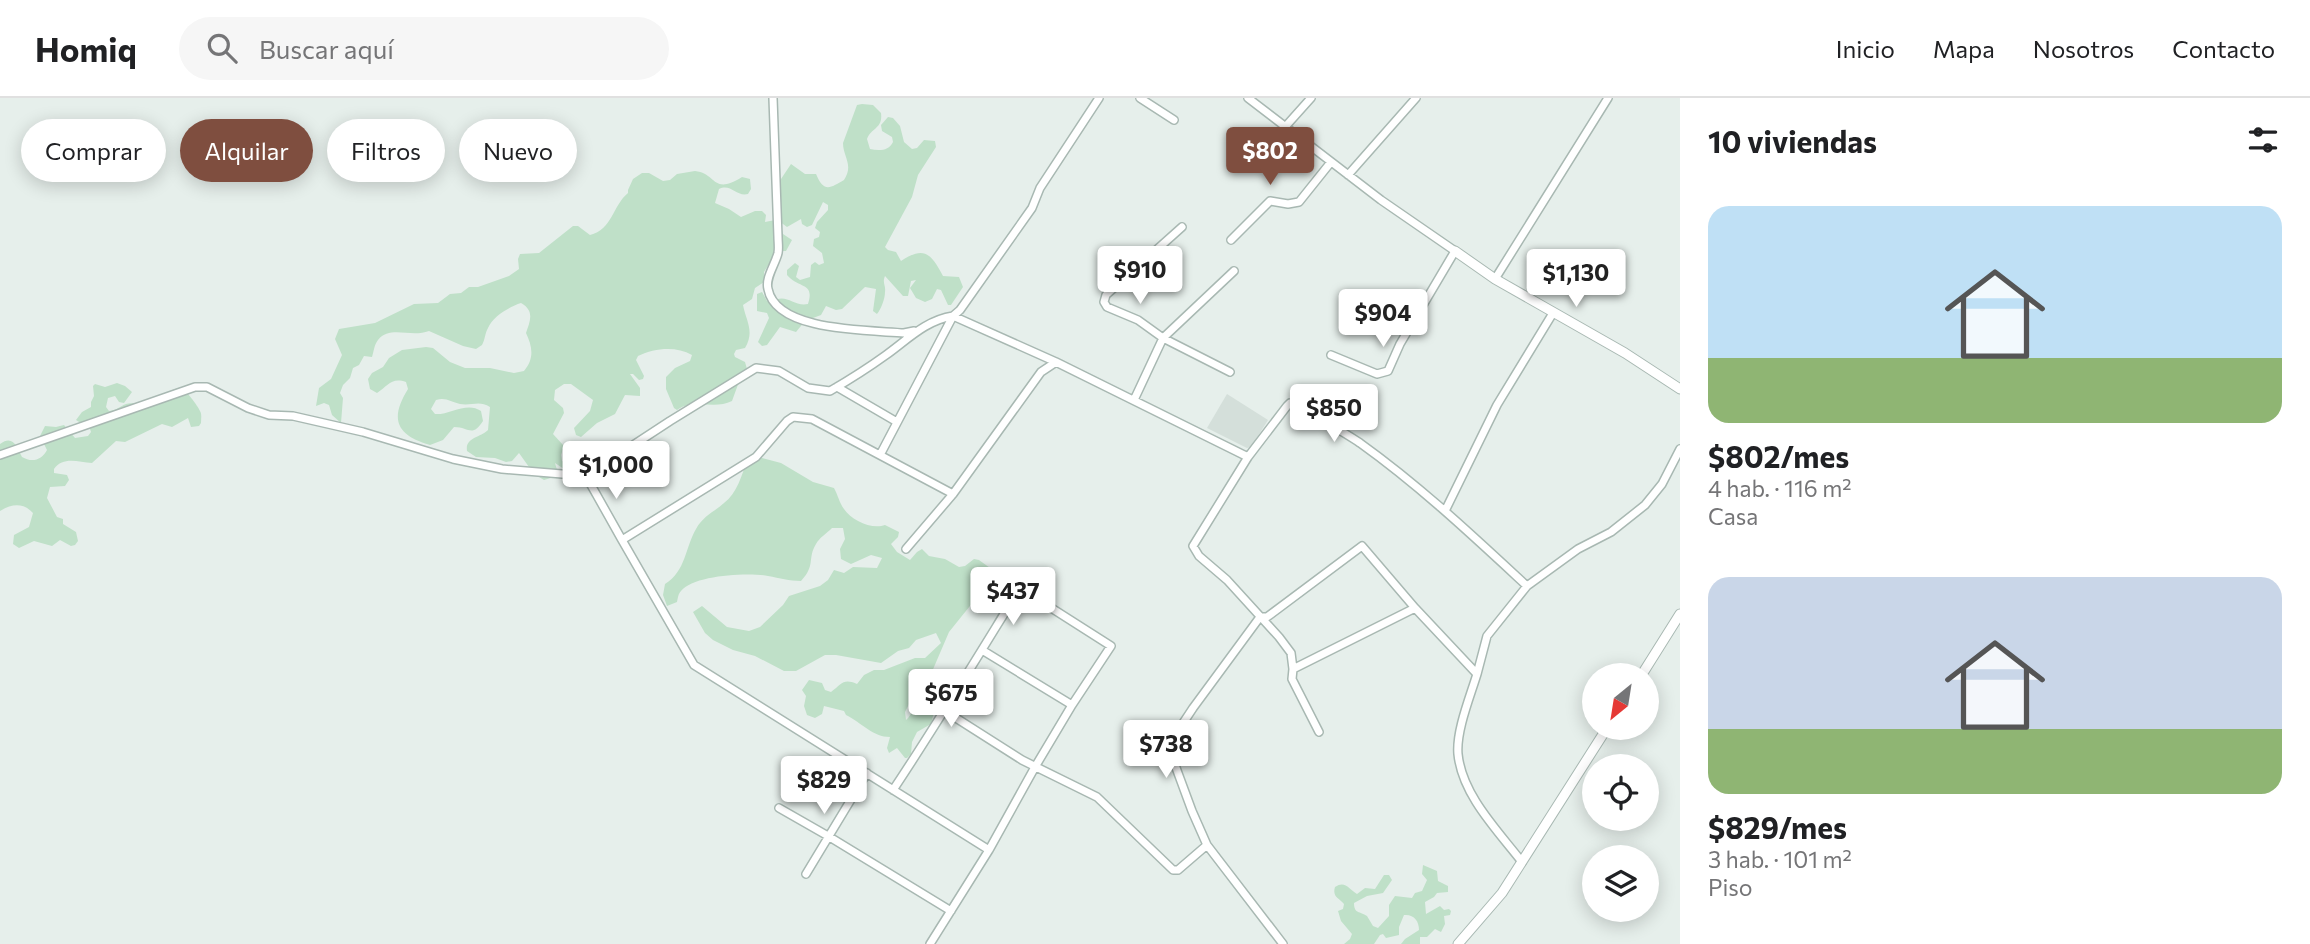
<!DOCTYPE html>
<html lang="es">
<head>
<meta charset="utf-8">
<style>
  body { margin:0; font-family:Commissioner,sans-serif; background:#f6f6f6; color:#202124; height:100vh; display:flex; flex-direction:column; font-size:26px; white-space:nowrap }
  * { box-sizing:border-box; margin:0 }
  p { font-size:23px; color:#757577 }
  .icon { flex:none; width:38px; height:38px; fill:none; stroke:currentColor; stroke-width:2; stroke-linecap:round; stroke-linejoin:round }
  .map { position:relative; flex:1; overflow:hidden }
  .panel { display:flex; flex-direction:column; background:#fff; width:630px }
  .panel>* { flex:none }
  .guide { position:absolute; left:21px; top:21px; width:665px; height:63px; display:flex; gap:14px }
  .needle { width:46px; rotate:210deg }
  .fabs { position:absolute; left:1582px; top:565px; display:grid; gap:14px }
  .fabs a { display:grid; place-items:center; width:77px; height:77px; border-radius:50%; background:#fff; box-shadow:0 4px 18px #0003; font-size:35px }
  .price { position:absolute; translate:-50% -60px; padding:0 16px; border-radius:7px; background:#fff; color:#222; font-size:23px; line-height:46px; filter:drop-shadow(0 2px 4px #0008) }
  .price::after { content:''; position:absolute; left:50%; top:42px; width:21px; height:16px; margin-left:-10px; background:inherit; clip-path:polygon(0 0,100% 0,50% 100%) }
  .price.current { background:#7f4e3f; color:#fff }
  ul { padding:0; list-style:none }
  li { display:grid; align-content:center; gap:14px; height:371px; padding:0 28px }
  li span { display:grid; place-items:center; height:217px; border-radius:21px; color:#555 }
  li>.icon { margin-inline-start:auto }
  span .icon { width:126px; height:126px; fill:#fffc; stroke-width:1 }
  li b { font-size:30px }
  h2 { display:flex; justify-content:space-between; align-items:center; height:84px; padding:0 28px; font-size:30px }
  .tag { padding:0 24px; border-radius:32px; background:#fff; box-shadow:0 4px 18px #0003; font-size:24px; line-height:63px }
  .tag.current { background:#7f4e3f; color:#fff }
  header { display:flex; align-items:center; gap:42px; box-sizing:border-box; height:98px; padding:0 35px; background:#fff; border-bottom:2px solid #e0e0e0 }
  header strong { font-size:33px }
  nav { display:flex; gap:38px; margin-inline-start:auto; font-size:24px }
  .search { width:490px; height:63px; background:#f6f6f6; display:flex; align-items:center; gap:18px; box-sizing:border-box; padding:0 24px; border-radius:38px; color:#757577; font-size:26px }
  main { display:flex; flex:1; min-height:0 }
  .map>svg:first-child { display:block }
  .built { fill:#d4dfda }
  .green { fill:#bfe0c8 }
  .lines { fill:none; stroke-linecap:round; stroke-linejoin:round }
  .minor-casing { stroke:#a8b8b2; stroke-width:10 }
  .tertiary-casing { stroke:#a8b8b2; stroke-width:11 }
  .minor { stroke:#fff; stroke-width:7 }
  .tertiary { stroke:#fff; stroke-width:9 }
</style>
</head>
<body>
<header>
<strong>Homiq</strong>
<div class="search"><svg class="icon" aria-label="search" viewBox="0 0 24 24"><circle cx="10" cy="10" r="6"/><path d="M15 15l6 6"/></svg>Buscar aquí</div>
<nav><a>Inicio</a><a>Mapa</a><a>Nosotros</a><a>Contacto</a></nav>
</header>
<main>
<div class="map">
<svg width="1680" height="846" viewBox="0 0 1680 846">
  <rect width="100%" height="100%" fill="#e6efeb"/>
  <path class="built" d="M 1227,296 L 1268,322 L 1251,349 L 1247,350 L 1207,330 Z"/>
  <path class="green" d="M 862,6 L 873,7 L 881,15 C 883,31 872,29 867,41 L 870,51 C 879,53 889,53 893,44 L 892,39 L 882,33 L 881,27 L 888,19 L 893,20 L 900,28 L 904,44 L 912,51 L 917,50 L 924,42 L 935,43 L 936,49 L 918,77 L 912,99 L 885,149 L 888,152 L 896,154 L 901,163 C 924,148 931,155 943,178 L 959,179 L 963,189 L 951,207 L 948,207 L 941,192 L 937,191 L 932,201 L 925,204 L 916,200 L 910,190 L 916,182 L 911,183 L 908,198 L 903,198 L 885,178 C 882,185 886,187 885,194 C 885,201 881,211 877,216 L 873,213 L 876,191 L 865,189 L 842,211 L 836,212 L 826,208 L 821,217 L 805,223 L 796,234 L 780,229 L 767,247 L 762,248 L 758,244 L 769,220 L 767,215 L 757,213 L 757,196 L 762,194 L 767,203 L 772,204 C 786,194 793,209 808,206 C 815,184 799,191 787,177 L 787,172 L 795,165 L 799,168 L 796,179 L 800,182 L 810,179 L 811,167 L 815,164 L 819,167 L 824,165 L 822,155 L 813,148 L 814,141 L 819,139 L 820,134 L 815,130 L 817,124 L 828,112 L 828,107 L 823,104 L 812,127 L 807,129 L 802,126 L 801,121 L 787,129 L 779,123 L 779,84 L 791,66 L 805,76 L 816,76 C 824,95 830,90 844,82 C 854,67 843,59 843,45 L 857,7 Z
    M 695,73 C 717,75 712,98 742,79 L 750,81 L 751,91 L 748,96 C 736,99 731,85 719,91 L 715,105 L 729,111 L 741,119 L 755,113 L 762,113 L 766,117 L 765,124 L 775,122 L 780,126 L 783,136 L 792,142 L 786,153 L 777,153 L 764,174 L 764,184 L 755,190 L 752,201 L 743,207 C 746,223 755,233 745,250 L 736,252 L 734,256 L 735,259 L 745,264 L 747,271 L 740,281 L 732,303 C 715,312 693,300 677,312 L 674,310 L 666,291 L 666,279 L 675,270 L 690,263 L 692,257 C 676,248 655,250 638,258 L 636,262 L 644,278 L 643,281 L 639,282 L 633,276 L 630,276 L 640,290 L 640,298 L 625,297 L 615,316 L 597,325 L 581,339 L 576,337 L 574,330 L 590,313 L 593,302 L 571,286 L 564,286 L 555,292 L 554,302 L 563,310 L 564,315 L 553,336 L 564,348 L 561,357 L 562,363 L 568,365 L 577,358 L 587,363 L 587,369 L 583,373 L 567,373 L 555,365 L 557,372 L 554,379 L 544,382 L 534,376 L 519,355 L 512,363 L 506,364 L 495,360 L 476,359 L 467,353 C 465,339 480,340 488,332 L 490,309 C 479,302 472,308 460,306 C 451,304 446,299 436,302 L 431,311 L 435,316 C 450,317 467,303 481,313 L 483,323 C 472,340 469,329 454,329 L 443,342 L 430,347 C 395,337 390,320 408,291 L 406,284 C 391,279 388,288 377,295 L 370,291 L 368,281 L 372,275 L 383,269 L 389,260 L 402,252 L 426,249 L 433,250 L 450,264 L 465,270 L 490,270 L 514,275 L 524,273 C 535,260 532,248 526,235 C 530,223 535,213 521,205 C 509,209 493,218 488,230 C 485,235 485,242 482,247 L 476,251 L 463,248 L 429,233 C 411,240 390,227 378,242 C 374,247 374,253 372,259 L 364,258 L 359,267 L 353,270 L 350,280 L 343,287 L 340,295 L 343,300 L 341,325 L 332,317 L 329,307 L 324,305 L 316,308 L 319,290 L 331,281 L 342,257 L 335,241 L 339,231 L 375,225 L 414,206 L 438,205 L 450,196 L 461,195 L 469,189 L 478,189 L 509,178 L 519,171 L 518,161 L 520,156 L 539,155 L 573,128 L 578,128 L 590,137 C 612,132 613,107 628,95 L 628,92 L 633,81 L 642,75 L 649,75 L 663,83 L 670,82 L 677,76 Z
    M 117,285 L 125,288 L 132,294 L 124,305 L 119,304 L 115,298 L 108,300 L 106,309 L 109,313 C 117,312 119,309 126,306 C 131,304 137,307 143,304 C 155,299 169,293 181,289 C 185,291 198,308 200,313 C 202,316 201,321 201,325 L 199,328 L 191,329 L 188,320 L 172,329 L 162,326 L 125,344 L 116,343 L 92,365 C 78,364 63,358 54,371 L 54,375 L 67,377 L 69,382 L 65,388 L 50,389 L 47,400 L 57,419 L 63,421 L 63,426 L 76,434 L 78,443 L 75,447 L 71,448 L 60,442 L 52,448 L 34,443 L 19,450 L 13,446 L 14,437 L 29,429 L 33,415 C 23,404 11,406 0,413 L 0,346 C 13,336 17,349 22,359 C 32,365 42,362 47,352 L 40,338 L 45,328 L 56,329 L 64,327 L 75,340 L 88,338 L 91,334 L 90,331 L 76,322 L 82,314 L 91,309 L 91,304 L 94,298 L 93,288 L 95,286 L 105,289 Z
    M 758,359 L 781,365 L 813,384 L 834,390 C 838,397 839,404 844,411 C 851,422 872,432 885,427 L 899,434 L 898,439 L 891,446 L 897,454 L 910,462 L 917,454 L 922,451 L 929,458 L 945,461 L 959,469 L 965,468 L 974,461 L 979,462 L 997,475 L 993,490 L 982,493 L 949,534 L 928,583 L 913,598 L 905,614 L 906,622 C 912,617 914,608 921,602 C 924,599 938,598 944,596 L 944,599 L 934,614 L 931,626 L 917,634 L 912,644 L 911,656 L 907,660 L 905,660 L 897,650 L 889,655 L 887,650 L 890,639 C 873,639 862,625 846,617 L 844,613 L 824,608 L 822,616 L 815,620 L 807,617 L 804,608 L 806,598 L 802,592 L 809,582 L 822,585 L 825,592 L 831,594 C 842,586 843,580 857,586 L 864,577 L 874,572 L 884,572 L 915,560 L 925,560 L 941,545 L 936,535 L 916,542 L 909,550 L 898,553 L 881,565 L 836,557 L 825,557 L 796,573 L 784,573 L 755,558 L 733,552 L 713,542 L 705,535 L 693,514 L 702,508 L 727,529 L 749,533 L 760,529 L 783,507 L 789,498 L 820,488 L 828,482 L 834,472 L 844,475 L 853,469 L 877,470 L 882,460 L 871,457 L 851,466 L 841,461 L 840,451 L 845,441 L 843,430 L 832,430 C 827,435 819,440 816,446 C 807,461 816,467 801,483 C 789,483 780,480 768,478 C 749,474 693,477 681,493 C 678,496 678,500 677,504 L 667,508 L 663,497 L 665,486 C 686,473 685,450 696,431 C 703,418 714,414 724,405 C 737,395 742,377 747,362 Z
    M 1423,767 L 1437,773 L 1438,783 L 1448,788 L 1448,794 L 1437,795 L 1434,799 L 1425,804 L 1426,816 L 1440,808 L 1444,812 L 1449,811 L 1451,813 L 1450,817 L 1444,818 L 1445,826 L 1441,834 L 1435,831 L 1427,839 L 1420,839 L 1420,846 L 1401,846 L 1405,841 L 1419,832 C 1419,823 1414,816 1404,817 L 1399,829 L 1399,837 L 1386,840 L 1383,836 L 1380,837 L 1374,846 L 1344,846 L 1350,841 L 1352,836 L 1341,823 L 1338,813 L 1343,811 L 1344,806 C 1339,800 1332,799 1335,789 C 1345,782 1349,791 1357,796 L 1365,790 L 1375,791 L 1384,777 L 1389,777 L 1392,782 L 1383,795 L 1367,798 L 1354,805 C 1354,816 1360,813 1367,818 L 1373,828 L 1378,830 L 1389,818 L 1389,807 L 1395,798 L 1412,800 L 1415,795 L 1422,793 L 1427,782 L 1422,776 Z"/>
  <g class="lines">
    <defs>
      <path id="minor" d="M 773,0 L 778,139 C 778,144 779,150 778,155 C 775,167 765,180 768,191 C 776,234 869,232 904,235 L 914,233
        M 1140,0 L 1174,22
        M 1248,0 L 1381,102 L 1455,153 L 1400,246 L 1388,273 L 1377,276 L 1331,257
        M 1285,29 L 1311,0
        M 1348,77 L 1416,0
        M 1182,129 L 1106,197 L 1104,204 L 1107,209 L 1138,222 L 1163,240 L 1230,274
        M 1231,142 L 1270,103 L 1288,106 L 1299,104 L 1331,64
        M 1495,181 L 1608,0
        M 837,289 L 897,324
        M 1134,302 L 1163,240 L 1234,173
        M 0,357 L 195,289 L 207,289 L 248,310 L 269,317 L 293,318 L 363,334 L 453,361 L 502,371 L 586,378 L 670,323 L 756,270 L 779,273 L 808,290 L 830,293 C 849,282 868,270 886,257 C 907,242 926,222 953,218 L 1056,264 L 1248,359 L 1287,308 L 1290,305 L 1295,306 C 1316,319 1339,331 1360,345 C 1420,388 1473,438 1527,488 L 1578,451 L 1611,434 L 1645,407 L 1662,386 L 1680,351
        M 880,357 L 953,218 L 960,212 L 1032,110 L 1040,90 L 1099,0
        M 1248,359 L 1193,448 L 1199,458 L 1227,482 L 1279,539 L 1291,555 L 1293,571 L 1415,510 L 1477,576 L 1487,538 L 1527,488
        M 586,378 L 622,442
        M 953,396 L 812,321 L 793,319 L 787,323 L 756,359 L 622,442 L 694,567 L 989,752
        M 1445,413 L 1497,307 L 1553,215
        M 906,451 L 953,396 L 1041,274 L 1056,264
        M 1293,571 L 1292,581 L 1319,634
        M 1477,576 C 1470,599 1456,633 1458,656 C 1462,697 1498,733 1522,764
        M 945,613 L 1022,662 L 1097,699 L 1173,772 L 1178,772 L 1207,747
        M 893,692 C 937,626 978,558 1020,490 L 1111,548 L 1072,607 L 982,552
        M 779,710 L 828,738 L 951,813
        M 806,776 L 867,675
        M 930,846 L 989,752 L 1035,669 L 1072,607
        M 1283,846 L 1207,747 L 1192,713 L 1168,648 L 1193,610 L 1260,519 L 1267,519 L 1362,448 L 1415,510"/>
      <path id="tertiary" d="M 1455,153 L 1495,181 L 1625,255 L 1680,291
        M 1641,578 L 1680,516
        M 1458,846 L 1502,795 L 1607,630"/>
    </defs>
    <use href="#minor" class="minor-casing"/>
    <use href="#tertiary" class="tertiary-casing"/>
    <use href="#minor" class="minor"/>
    <use href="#tertiary" class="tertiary"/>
  </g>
</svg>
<div class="fabs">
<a><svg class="needle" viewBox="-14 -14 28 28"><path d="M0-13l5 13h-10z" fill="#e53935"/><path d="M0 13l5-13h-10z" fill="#757577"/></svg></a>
<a><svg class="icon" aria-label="locate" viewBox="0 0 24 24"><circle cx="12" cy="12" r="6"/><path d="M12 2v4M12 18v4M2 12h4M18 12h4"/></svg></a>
<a><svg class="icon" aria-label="layers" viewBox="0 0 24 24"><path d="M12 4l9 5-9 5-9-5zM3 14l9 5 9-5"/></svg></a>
</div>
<b class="price current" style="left:1270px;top:89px">$802</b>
<b class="price" style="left:1140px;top:208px">$910</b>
<b class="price" style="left:1576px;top:211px">$1,130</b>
<b class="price" style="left:1383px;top:251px">$904</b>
<b class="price" style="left:1334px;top:346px">$850</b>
<b class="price" style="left:616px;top:403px">$1,000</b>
<b class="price" style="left:1013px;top:529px">$437</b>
<b class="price" style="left:951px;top:631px">$675</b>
<b class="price" style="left:1166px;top:682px">$738</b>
<b class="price" style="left:824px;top:718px">$829</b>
<div class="guide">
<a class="tag">Comprar</a>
<a class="tag current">Alquilar</a>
<a class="tag">Filtros</a>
<a class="tag">Nuevo</a>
</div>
</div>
<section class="panel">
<h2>10 viviendas<svg class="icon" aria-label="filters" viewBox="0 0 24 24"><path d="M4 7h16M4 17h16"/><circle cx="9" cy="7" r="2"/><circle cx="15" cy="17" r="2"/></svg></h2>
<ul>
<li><span style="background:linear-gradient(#bfe0f5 70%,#8fb573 0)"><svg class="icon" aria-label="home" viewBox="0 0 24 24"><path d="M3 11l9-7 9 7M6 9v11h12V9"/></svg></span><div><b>$802/mes</b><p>4 hab. · 116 m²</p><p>Casa</p></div></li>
<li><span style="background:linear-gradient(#c9d6e8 70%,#8fb573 0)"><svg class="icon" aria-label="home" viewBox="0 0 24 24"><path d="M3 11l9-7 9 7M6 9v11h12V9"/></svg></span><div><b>$829/mes</b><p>3 hab. · 101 m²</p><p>Piso</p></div></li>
</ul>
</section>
</main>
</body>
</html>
